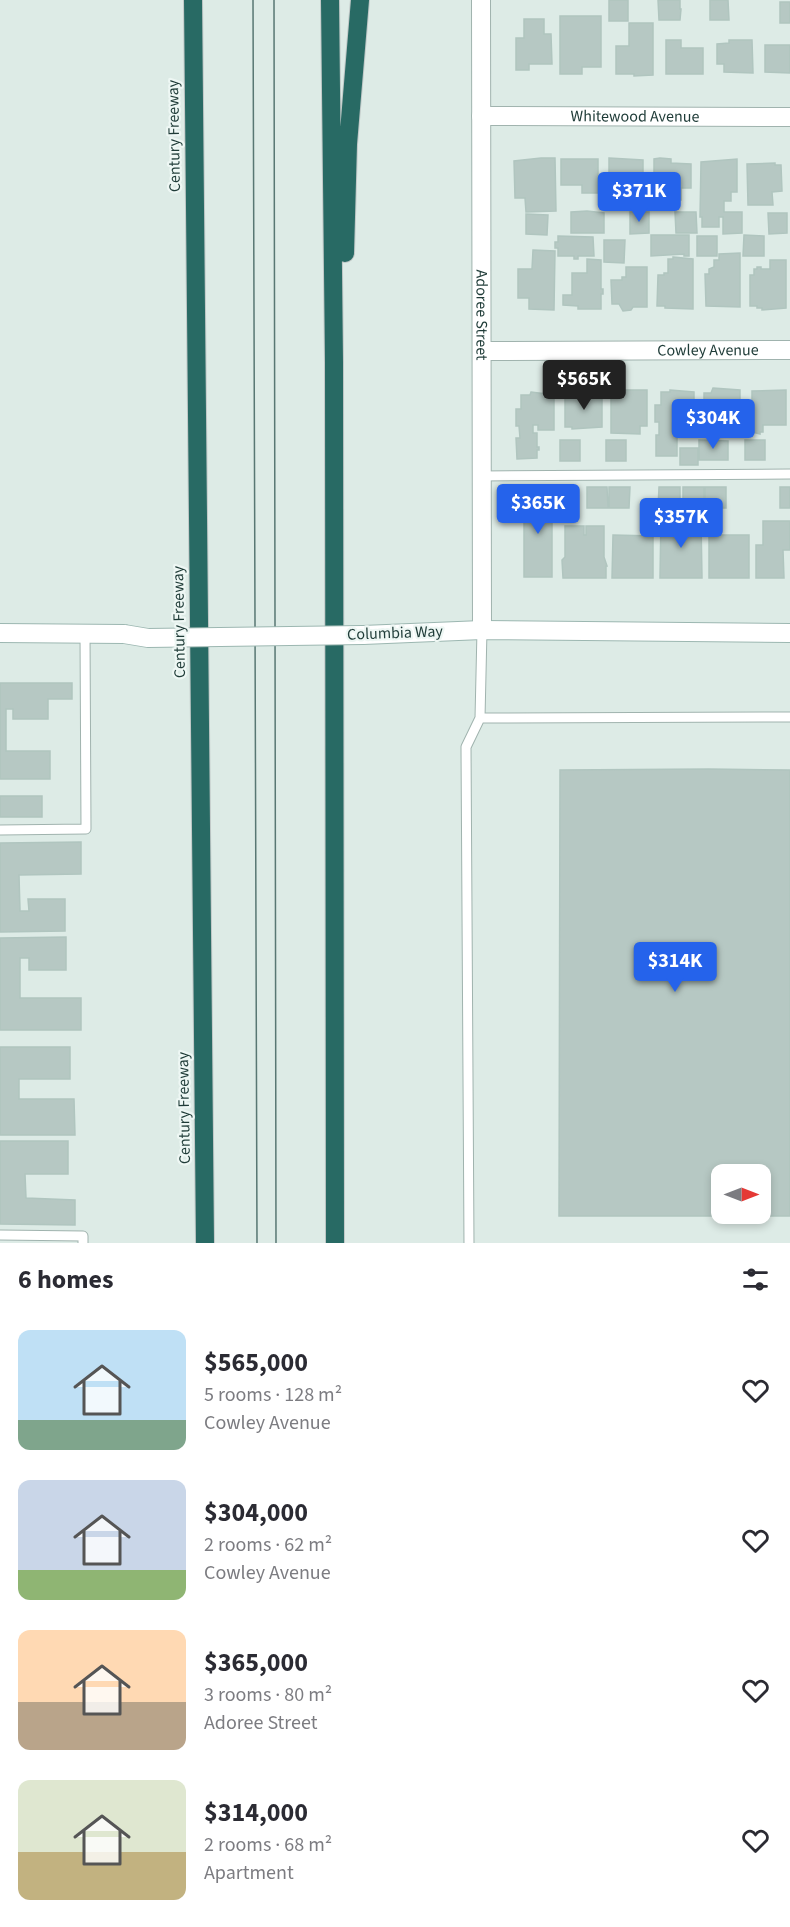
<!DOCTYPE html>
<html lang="en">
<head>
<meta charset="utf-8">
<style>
  body { margin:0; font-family:"Source Sans 3",sans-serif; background:#f2f2f3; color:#2b2b33; height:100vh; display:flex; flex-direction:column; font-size:22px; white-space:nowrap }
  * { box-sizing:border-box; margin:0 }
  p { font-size:20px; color:#7c7c81 }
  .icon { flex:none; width:33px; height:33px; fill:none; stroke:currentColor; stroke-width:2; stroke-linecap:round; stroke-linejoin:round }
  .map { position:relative; height:1243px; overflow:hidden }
  .drawer { display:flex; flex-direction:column; background:#fff; flex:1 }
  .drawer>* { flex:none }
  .needle { width:39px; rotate:90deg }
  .controls { position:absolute; left:711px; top:1164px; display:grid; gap:12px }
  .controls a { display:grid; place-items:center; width:60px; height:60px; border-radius:12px; background:#fff; box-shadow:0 3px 9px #0003; font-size:30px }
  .price { position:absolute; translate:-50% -51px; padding:0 14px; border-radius:6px; background:#2563eb; color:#fff; font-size:20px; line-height:39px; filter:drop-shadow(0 2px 3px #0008) }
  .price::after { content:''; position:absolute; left:50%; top:36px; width:18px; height:14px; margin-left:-9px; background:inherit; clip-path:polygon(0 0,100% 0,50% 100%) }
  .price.current { background:#222; color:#fff }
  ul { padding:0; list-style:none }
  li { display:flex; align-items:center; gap:18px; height:150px; padding:0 18px }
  li span { display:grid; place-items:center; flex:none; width:168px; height:120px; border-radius:12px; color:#555 }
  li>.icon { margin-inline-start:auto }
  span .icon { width:72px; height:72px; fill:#fffc; stroke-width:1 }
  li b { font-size:26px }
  h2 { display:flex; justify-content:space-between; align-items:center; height:72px; padding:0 18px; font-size:26px }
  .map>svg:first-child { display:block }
  .building { fill:#b6c8c3; stroke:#b0c5bf; stroke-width:1.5; fill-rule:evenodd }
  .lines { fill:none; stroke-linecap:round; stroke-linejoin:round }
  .lane-casing { stroke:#a0b3ae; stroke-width:11 }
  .street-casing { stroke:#a0b3ae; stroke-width:20 }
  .secondary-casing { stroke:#9cb7b1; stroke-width:20 }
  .highway-casing { stroke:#c0c8c7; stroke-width:20 }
  .lane { stroke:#fff; stroke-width:9 }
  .street { stroke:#fff; stroke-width:18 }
  .secondary { stroke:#fff; stroke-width:18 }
  .highway { stroke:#286a64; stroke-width:18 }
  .tram { stroke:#587773; stroke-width:1.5 }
  .secondary-bridge-casing { stroke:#9cb7b1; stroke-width:20; stroke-linecap:butt }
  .secondary-bridge { stroke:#fff; stroke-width:18 }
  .labels { text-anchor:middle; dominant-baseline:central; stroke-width:4.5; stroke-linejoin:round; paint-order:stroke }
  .street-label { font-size:16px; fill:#1e3b37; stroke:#eef7f4 }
</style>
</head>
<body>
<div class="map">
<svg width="790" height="1243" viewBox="0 0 790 1243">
  <rect width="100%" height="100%" fill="#ddebe6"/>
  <path class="building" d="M 609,0 L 628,0 L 628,21 L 609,21 Z
    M 658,0 L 680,0 L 680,9 L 681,9 L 680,20 L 659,20 Z
    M 710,0 L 728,0 L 729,20 L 710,20 Z
    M 780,2 L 790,2 L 790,23 L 780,23 Z
    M 560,16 L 601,16 L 601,67 L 582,67 L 582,74 L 560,74 Z
    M 524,19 L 544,19 L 544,34 L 551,34 L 552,64 L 529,64 L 529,70 L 516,70 L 516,38 L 524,38 Z
    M 629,23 L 653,23 L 653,75 L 634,76 L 634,74 L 616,74 L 616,46 L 629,46 Z
    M 666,40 L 681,40 L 681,48 L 703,48 L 703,74 L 666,74 Z
    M 729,40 L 752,40 L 753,73 L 724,72 L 724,64 L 717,64 L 717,44 L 729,43 Z
    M 765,45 L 790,45 L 790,73 L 765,72 Z
    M 541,158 L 555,158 L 556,211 L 526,212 L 525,198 L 515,198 L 514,161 Z
    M 609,158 L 643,160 L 643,187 L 634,187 L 634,198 L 619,198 L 619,188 L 609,188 Z
    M 660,158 L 671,159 L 671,163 L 691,164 L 691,188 L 681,188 L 681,200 L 654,200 L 654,159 Z
    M 561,159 L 598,159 L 598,193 L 582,193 L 582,185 L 561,185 Z
    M 737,159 L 737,192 L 731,192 L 731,201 L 724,201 L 724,212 L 742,212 L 742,233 L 723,234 L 723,217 L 719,217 L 719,227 L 702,227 L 702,217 L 700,217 L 701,162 Z
    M 775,163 L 775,165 L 781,165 L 782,191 L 772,192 L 773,205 L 748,205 L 747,164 Z
    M 587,211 L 604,213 L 604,233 L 571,233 L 571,212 Z
    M 630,212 L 649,212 L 649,233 L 630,234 Z
    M 675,212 L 696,212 L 697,233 L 676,233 Z
    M 768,213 L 787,213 L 787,233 L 769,234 Z
    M 526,214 L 548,215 L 547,235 L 526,234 Z
    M 651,235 L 689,235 L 689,256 L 684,256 L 684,254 L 651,256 Z
    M 744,235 L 764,236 L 764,256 L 743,256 Z
    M 558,236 L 593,237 L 594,256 L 578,256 L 578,259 L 574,259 L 574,256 L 558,256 L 558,248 L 555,248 L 555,242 L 558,242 Z
    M 697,236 L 717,236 L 717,256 L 697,256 Z
    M 604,240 L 625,240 L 624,263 L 604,262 Z
    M 533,250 L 555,251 L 554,310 L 529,309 L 529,298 L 518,298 L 518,269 L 532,269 Z
    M 740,253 L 740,307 L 706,306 L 705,274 L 709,274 L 709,269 L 714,267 L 714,260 L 719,260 L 719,254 Z
    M 673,257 L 693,259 L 693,309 L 665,308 L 665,306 L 657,306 L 658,275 L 664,275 L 664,273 L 668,273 L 668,259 L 673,259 Z
    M 587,259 L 601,260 L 601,289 L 603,289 L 603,294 L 601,294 L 601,309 L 578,309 L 578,306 L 563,305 L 563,295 L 572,295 L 572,273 L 587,273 Z
    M 770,260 L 786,260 L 786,308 L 762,310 L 762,308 L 757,308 L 757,306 L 750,306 L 750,275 L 754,275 L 754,269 L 757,269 L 757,267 L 761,267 L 761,269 L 770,269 Z
    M 626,267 L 647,267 L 647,307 L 633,307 L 631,310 L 623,311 L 619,304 L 612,304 L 611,280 L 622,280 L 622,277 L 626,277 Z
    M 713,388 L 740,390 L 740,424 L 729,424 L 729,426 L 715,424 L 715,426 L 704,424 L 704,393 L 711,393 Z
    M 622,390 L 647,390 L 647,426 L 640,426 L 640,434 L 611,433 L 611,399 L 612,394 L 622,394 Z
    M 670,390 L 694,392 L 694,428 L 677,428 L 677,423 L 672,423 L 672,429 L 677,429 L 677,456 L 656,456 L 656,435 L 659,435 L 659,422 L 655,422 L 655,405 L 661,405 L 661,392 L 670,392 Z
    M 786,390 L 786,425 L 763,425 L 763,432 L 760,432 L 760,434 L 752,432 L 752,391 Z
    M 531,392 L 554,395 L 554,430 L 538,430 L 538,425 L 533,425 L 533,433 L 537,433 L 537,447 L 539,447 L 539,450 L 537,450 L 537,458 L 517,459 L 516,438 L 520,438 L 519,426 L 516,426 L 516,409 L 521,409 L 521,395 L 530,395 Z
    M 572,393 L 602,393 L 602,427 L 572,429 L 572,427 L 565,427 L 565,396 L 572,396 Z
    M 560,440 L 580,440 L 580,461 L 560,461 Z
    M 606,440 L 626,440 L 626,461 L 606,461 Z
    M 699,440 L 728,441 L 728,460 L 699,460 Z
    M 745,440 L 765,440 L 765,460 L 745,460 Z
    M 680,448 L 698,448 L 698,465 L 680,465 Z
    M 587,487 L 607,487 L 608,508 L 587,508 Z
    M 609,487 L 630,487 L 629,508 L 609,508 Z
    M 659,487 L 680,487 L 680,509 L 658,509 Z
    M 683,487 L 704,487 L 704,508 L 683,508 Z
    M 705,487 L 726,487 L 726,508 L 705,508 Z
    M 780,487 L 790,487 L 790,508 L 780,508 Z
    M 531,490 L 549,490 L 549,498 L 552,498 L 552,577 L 524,577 L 524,498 L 531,498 Z
    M 661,519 L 701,519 L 702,578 L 660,578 Z
    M 763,521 L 790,521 L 790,550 L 783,550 L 784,578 L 756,578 L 756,545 L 763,545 Z
    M 565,526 L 584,526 L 584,535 L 586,535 L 586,526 L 604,526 L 604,557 L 607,566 L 606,566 L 606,578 L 563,578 L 562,560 L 565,557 Z
    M 613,535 L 653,536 L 653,578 L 612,578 Z
    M 709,535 L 749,535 L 749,578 L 709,578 Z
    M 0,683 L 72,683 L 72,699 L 48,699 L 48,719 L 13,719 L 13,709 L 6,709 L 6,751 L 50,751 L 50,779 L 0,779 Z
    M 709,769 L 790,770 L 790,1216 L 559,1216 L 560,770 ZM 722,1174 L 760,1174 L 760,1214 L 722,1214 Z
    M 0,796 L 42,796 L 42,817 L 0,817 Z
    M 81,842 L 81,874 L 19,875 L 20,911 L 29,911 L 28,899 L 65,899 L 65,931 L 0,932 L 0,843 Z
    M 66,937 L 66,970 L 29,970 L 29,958 L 20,958 L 20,998 L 81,998 L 81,1030 L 0,1030 L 0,938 Z
    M 0,1047 L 70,1047 L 70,1079 L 19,1079 L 19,1099 L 74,1099 L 75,1135 L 0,1135 Z
    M 0,1141 L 68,1141 L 68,1174 L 25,1174 L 26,1198 L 75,1200 L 75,1225 L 0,1224 Z"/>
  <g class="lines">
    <defs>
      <path id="lane" d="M 481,476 L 790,474
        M 480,718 L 790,717
        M 0,830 L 86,829 L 85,633
        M 0,1235 L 83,1236 L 83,1243
        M 469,1243 L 466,747 L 480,718 L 482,630"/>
      <g id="street">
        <path id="s1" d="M 481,0 L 482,630"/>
        <path id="s2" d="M 481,116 L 790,117"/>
        <path id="s3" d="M 482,351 L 790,350"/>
      </g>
      <path id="secondary" d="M 0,633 L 124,634
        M 363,635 L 482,630 L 790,633"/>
      <path id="highway" d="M 193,0 L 205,1243
        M 330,0 L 334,362 L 335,1243
        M 345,253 L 348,144 L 360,0"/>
    </defs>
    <use href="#lane" class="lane-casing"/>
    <use href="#street" class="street-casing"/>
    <use href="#secondary" class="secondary-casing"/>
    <use href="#highway" class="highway-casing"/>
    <use href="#lane" class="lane"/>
    <use href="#street" class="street"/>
    <use href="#secondary" class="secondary"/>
    <use href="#highway" class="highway"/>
    <path class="tram" d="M 253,0 L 257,1243
      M 274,0 L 276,1243"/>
    <defs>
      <path id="secondary-bridge" d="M 124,634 L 148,638 L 363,635"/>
    </defs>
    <use href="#secondary-bridge" class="secondary-bridge-casing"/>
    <use href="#secondary-bridge" class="secondary-bridge"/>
  </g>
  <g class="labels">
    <g class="street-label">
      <text stroke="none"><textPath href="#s2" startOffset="154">Whitewood Avenue</textPath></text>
      <text transform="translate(174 136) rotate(-91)">Century Freeway</text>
      <text stroke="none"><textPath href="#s1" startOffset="315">Adoree Street</textPath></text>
      <text stroke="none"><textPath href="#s3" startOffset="226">Cowley Avenue</textPath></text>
      <text transform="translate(179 622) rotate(-91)">Century Freeway</text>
      <text transform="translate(395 633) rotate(-2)">Columbia Way</text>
      <text transform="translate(184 1108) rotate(-91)">Century Freeway</text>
    </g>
  </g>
</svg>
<div class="controls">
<a><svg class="needle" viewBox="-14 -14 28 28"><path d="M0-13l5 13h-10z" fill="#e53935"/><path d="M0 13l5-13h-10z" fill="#7c7c81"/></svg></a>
</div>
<b class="price" style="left:639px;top:223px">$371K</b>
<b class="price current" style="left:584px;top:411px">$565K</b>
<b class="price" style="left:713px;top:450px">$304K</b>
<b class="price" style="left:538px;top:535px">$365K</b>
<b class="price" style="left:681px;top:549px">$357K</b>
<b class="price" style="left:675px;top:993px">$314K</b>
</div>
<section class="drawer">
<h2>6 homes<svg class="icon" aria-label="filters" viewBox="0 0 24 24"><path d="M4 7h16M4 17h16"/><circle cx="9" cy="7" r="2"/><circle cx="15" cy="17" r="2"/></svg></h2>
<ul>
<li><span style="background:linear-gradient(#bfe0f5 75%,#7fa58c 0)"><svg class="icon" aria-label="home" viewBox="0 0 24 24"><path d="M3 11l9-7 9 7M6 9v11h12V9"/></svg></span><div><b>$565,000</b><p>5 rooms · 128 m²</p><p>Cowley Avenue</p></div><svg class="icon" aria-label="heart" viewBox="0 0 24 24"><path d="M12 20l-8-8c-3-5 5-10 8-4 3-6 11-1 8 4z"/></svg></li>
<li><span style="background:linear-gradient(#c9d6e8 75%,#8fb573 0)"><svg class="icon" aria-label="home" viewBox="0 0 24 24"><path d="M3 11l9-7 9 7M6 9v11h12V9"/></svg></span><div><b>$304,000</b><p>2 rooms · 62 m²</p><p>Cowley Avenue</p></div><svg class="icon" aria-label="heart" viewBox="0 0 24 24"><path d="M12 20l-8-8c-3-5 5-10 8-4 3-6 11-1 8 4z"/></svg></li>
<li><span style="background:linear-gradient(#ffd9b3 60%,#b9a48a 0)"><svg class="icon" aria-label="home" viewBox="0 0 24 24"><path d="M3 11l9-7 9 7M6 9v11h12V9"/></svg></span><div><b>$365,000</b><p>3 rooms · 80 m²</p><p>Adoree Street</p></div><svg class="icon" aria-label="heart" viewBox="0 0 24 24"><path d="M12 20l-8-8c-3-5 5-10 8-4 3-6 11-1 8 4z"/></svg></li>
<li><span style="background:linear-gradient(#dfe7d0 60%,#c2b280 0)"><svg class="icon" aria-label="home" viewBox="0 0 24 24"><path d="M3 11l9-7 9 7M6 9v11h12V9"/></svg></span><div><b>$314,000</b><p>2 rooms · 68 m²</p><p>Apartment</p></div><svg class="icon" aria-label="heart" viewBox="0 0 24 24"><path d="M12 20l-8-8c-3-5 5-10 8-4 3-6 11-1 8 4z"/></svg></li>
</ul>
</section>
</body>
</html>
